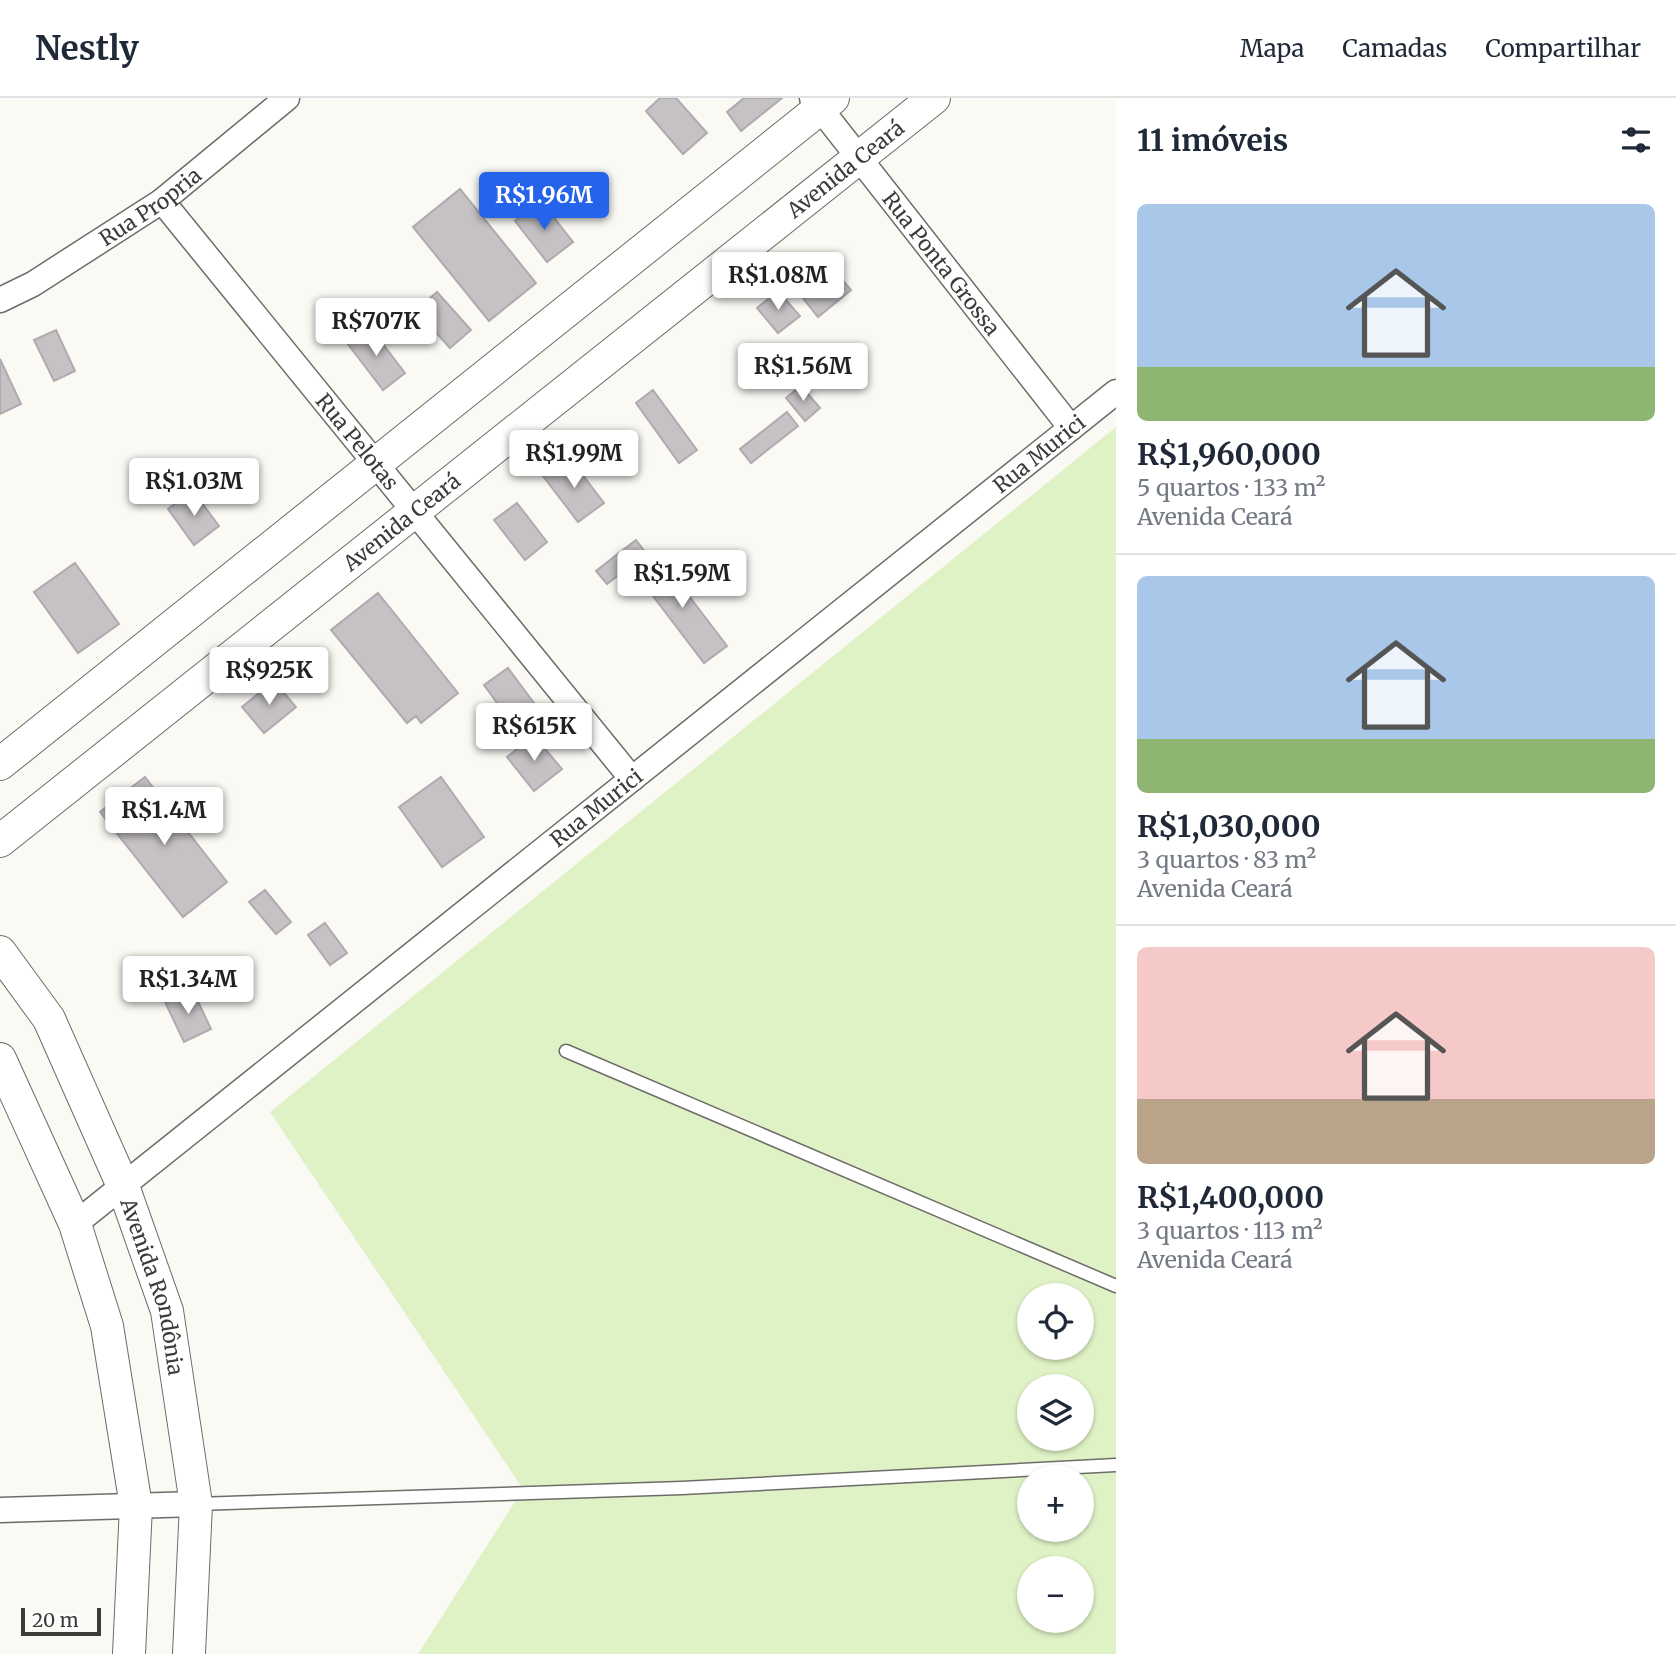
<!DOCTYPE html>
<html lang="pt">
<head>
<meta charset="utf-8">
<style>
  body { margin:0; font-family:Merriweather,serif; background:#f2f2f3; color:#1f2937; height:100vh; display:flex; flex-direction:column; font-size:26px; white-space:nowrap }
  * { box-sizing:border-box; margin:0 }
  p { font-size:23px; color:#747a83 }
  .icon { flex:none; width:38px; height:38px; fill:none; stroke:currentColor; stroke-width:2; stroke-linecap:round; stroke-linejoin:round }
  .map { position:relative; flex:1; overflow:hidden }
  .panel { display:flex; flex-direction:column; background:#fff; width:560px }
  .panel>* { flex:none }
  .controls { position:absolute; left:1017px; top:1185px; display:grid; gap:14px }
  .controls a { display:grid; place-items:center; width:77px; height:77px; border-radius:50%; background:#fff; box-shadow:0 2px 5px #0004; font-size:35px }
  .scale { position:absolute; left:21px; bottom:18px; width:80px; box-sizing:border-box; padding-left:7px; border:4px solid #3c3b39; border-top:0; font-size:19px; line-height:24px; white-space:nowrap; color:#3c3b39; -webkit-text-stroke:5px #fff; paint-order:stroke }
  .price { position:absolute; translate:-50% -60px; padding:0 16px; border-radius:7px; background:#fff; color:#222; font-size:23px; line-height:46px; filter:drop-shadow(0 2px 4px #0008) }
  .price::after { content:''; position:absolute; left:50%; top:42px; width:21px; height:16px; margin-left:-10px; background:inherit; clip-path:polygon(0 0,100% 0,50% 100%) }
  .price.active { background:#2563eb; color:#fff }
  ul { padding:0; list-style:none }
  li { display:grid; align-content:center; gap:14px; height:371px; padding:0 21px }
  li+li { border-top:2px solid #e0e1e3 }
  li span { display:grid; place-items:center; height:217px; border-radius:10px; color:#555 }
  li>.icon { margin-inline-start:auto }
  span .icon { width:126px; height:126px; fill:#fffc; stroke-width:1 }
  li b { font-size:30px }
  h2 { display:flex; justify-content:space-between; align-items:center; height:84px; padding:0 21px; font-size:30px }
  header { display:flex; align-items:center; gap:42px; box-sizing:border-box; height:98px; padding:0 35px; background:#fff; border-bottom:2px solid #e0e1e3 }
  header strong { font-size:33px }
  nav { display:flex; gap:38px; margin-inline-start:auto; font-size:24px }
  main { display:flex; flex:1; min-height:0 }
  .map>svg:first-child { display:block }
  .green { fill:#def2c5; fill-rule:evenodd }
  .building { fill:#c5c1c5; stroke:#aeabaf; stroke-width:2 }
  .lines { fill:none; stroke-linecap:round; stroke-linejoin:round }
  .service-casing { stroke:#6e6c68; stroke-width:15 }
  .minor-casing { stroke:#6e6c68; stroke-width:27 }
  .tertiary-casing { stroke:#6e6c68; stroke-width:34 }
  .service { stroke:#fff; stroke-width:12 }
  .minor { stroke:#fff; stroke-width:24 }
  .tertiary { stroke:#fff; stroke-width:32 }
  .labels { text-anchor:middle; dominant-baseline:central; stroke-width:5; stroke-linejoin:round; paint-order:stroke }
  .street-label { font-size:21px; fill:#3c3b39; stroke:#fff }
</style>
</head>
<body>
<header>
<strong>Nestly</strong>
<nav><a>Mapa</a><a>Camadas</a><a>Compartilhar</a></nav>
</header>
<main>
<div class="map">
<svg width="1116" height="1556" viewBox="0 0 1116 1556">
  <rect width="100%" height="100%" fill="#faf9f4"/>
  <path class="green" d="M 1116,329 L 1116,1556 L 418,1556 L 523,1391 L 270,1014 ZM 1029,1197 L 1082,1197 L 1082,1250 L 1029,1250 ZM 1029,1288 L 1082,1288 L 1082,1340 L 1029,1340 ZM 1029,1379 L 1082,1379 L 1082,1432 L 1029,1432 ZM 1029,1470 L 1082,1470 L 1082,1522 L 1029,1522 Z"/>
  <path class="building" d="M 660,0 L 676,0 L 707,35 L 683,56 L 646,13 Z
    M 744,0 L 782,0 L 741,33 L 727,14 Z
    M 460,91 L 536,185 L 489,223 L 413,129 Z
    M 541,103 L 573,144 L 547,164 L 515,123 Z
    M 823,159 L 851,192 L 818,219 L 791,185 Z
    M 778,193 L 800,218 L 778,235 L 757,210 Z
    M 437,194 L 471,232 L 450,250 L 416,212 Z
    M 369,228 L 405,275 L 383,292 L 347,245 Z
    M 56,232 L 75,273 L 54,283 L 34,242 Z
    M 0,261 L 21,306 L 0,316 Z
    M 801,288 L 820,310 L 805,323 L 786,300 Z
    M 653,292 L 697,352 L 679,365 L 636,305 Z
    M 787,314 L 798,328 L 751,365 L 740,351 Z
    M 569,359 L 604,405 L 578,424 L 543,378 Z
    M 193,393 L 219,428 L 194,447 L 168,411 Z
    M 517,405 L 547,444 L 525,462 L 494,422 Z
    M 636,442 L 646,455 L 607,486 L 596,473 Z
    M 660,460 L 727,548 L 704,565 L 637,477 Z
    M 75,465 L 119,526 L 78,555 L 34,494 Z
    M 378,495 L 458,595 L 421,625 L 416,618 L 407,625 L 331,532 Z
    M 508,570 L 534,605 L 510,623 L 484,587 Z
    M 274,583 L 296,609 L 264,635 L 242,609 Z
    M 534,638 L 562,671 L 534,693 L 507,659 Z
    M 145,679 L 227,784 L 183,819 L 100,714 Z
    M 441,679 L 484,739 L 442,769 L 399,709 Z
    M 265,792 L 291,824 L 276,836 L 249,804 Z
    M 325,825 L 347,855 L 330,867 L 308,837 Z
    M 192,891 L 211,931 L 184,944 L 165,904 Z"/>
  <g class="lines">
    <defs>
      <path id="service" d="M 566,953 L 1116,1188
        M 197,1406 L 682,1390 L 1116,1367"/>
      <g id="minor">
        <path id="s1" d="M 812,0 L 1071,330"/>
        <path id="s2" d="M 162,103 L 632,681"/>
        <path id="s3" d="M 0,202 L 33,186 L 162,103 L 287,0"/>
        <path id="s4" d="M 75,1126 L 1116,294"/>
        <path d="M 0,1412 L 196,1406"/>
      </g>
      <g id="tertiary">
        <path d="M 0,666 L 833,0"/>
        <path id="s5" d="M 0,743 L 934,0"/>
        <path id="s6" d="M 0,854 L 49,921 L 123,1088 L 167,1213 L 196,1406 L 189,1556"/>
        <path d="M 0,961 L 75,1126 L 107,1228 L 136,1408 L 129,1556"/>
      </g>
    </defs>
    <use href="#service" class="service-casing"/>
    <use href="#minor" class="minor-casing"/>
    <use href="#tertiary" class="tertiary-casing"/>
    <use href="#service" class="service"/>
    <use href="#minor" class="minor"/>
    <use href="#tertiary" class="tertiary"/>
  </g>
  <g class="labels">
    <g class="street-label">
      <text stroke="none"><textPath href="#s5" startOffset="1080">Avenida Ceará</textPath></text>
      <text stroke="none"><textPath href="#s3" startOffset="177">Rua Propria</textPath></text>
      <text stroke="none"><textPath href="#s1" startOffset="210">Rua Ponta Grossa</textPath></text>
      <text stroke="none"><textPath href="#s2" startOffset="310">Rua Pelotas</textPath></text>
      <text stroke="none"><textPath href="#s4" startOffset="1234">Rua Murici</textPath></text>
      <text stroke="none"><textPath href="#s5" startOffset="513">Avenida Ceará</textPath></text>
      <text stroke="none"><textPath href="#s4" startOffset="667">Rua Murici</textPath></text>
      <text stroke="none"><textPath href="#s6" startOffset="371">Avenida Rondônia</textPath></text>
    </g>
  </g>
</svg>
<div class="controls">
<a><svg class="icon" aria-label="locate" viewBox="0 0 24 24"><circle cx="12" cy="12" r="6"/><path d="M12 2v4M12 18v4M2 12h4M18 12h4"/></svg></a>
<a><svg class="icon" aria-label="layers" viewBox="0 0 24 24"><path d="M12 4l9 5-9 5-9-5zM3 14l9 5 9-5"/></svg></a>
<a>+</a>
<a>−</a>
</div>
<div class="scale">20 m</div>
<b class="price active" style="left:544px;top:134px">R$1.96M</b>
<b class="price" style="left:778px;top:214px">R$1.08M</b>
<b class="price" style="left:376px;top:260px">R$707K</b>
<b class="price" style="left:803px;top:305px">R$1.56M</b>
<b class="price" style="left:574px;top:392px">R$1.99M</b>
<b class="price" style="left:194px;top:420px">R$1.03M</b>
<b class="price" style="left:682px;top:512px">R$1.59M</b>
<b class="price" style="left:269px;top:609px">R$925K</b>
<b class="price" style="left:534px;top:665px">R$615K</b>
<b class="price" style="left:164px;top:749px">R$1.4M</b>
<b class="price" style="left:188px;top:918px">R$1.34M</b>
</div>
<section class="panel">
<h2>11 imóveis<svg class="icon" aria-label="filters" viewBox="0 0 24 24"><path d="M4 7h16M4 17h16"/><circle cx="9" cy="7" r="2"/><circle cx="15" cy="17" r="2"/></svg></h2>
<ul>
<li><span style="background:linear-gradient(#a9c7e8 75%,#8fb573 0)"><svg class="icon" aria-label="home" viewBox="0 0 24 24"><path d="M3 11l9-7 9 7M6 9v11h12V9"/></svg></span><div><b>R$1,960,000</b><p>5 quartos · 133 m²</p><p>Avenida Ceará</p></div></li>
<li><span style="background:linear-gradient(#a9c7e8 75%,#8fb573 0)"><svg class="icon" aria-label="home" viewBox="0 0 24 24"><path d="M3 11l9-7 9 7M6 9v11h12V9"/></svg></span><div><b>R$1,030,000</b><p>3 quartos · 83 m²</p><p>Avenida Ceará</p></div></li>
<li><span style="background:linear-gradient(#f6c9c9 70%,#b9a48a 0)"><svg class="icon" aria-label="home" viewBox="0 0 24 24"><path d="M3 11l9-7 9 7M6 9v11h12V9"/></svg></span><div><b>R$1,400,000</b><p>3 quartos · 113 m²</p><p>Avenida Ceará</p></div></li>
</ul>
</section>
</main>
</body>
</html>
